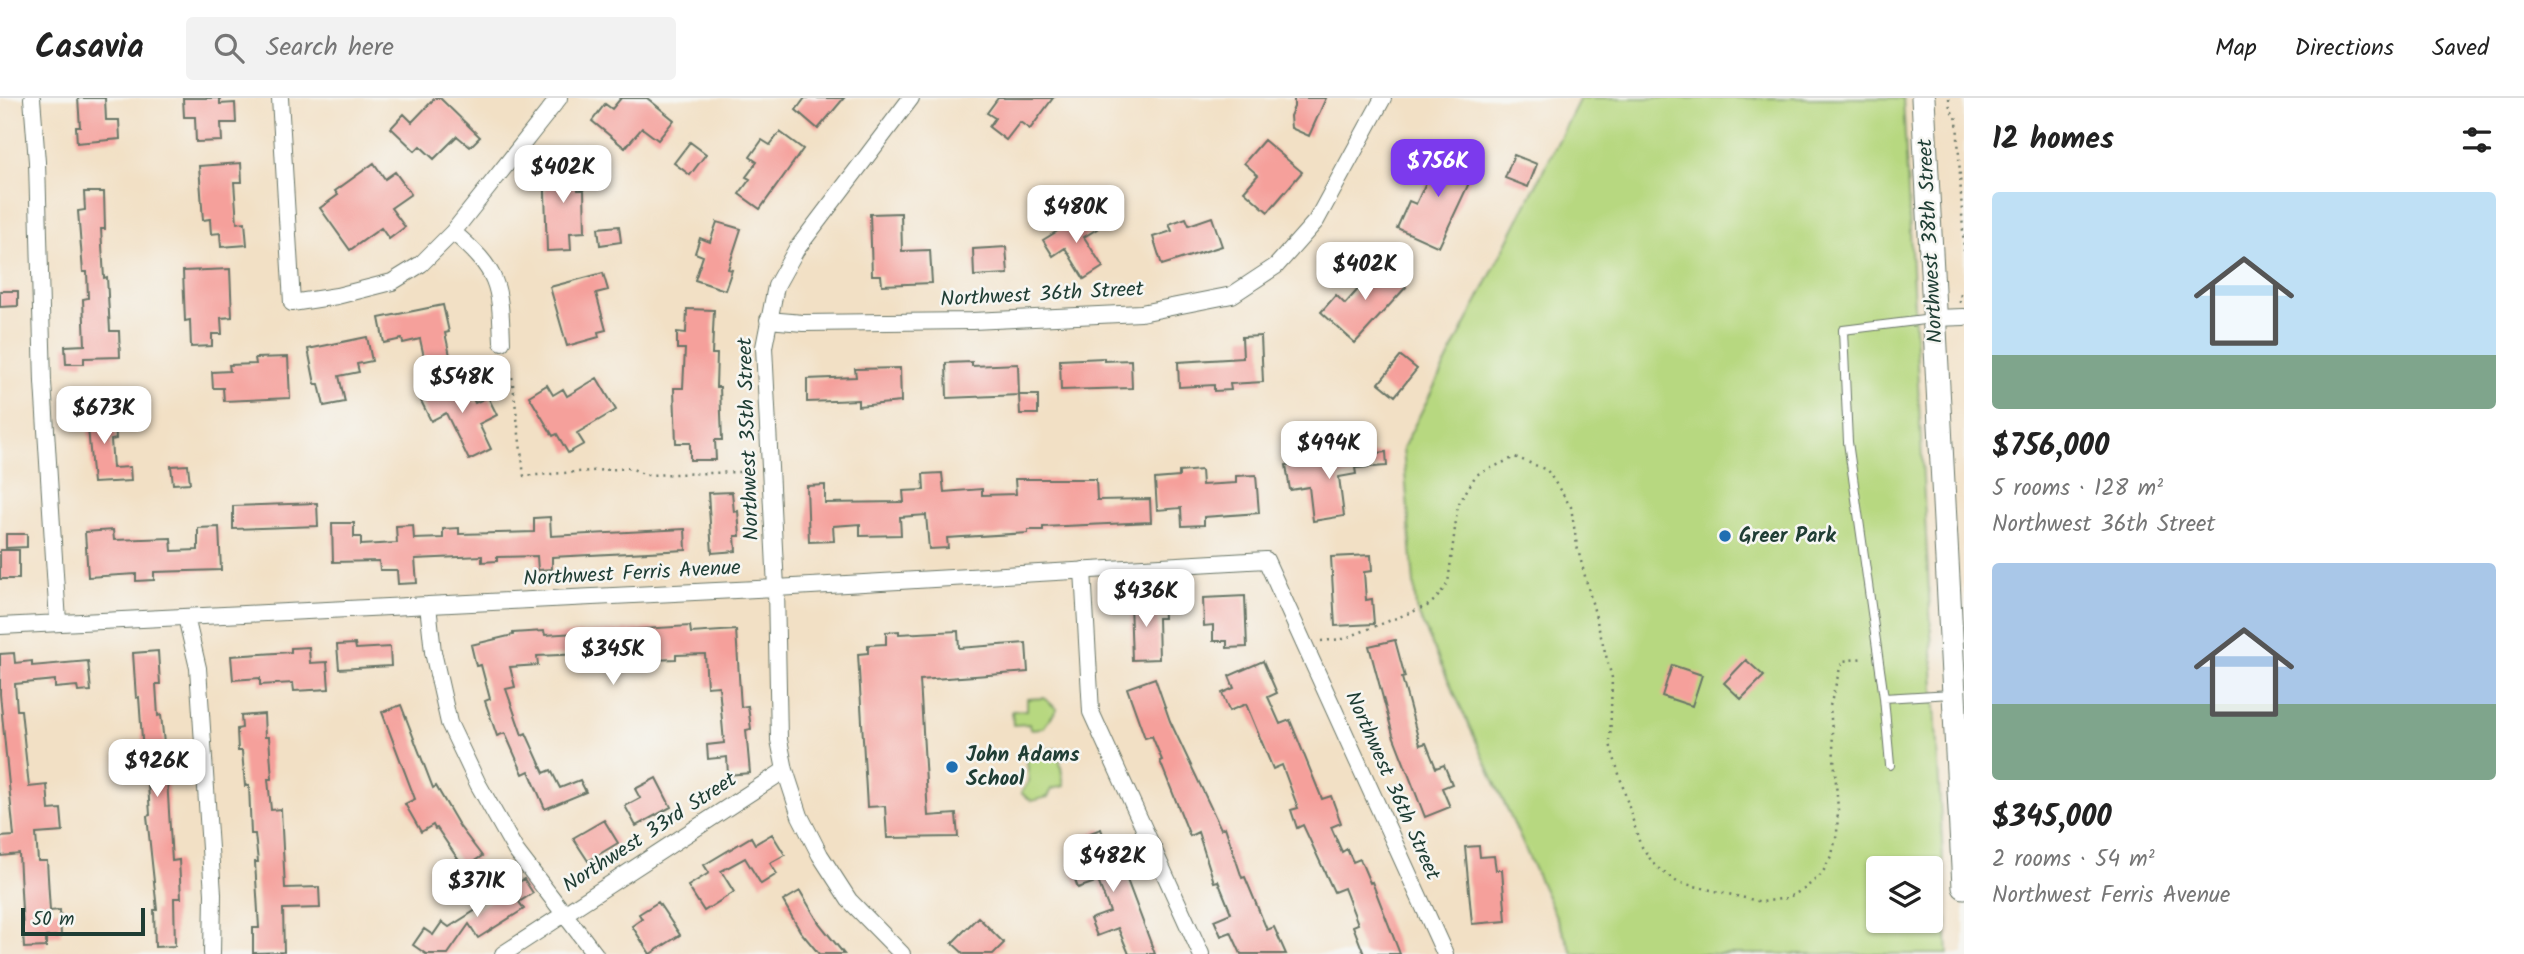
<!DOCTYPE html>
<html lang="en">
<head>
<meta charset="utf-8">
<style>
  body { margin:0; font-family:Kalam,sans-serif; background:#f2f2f2; color:#222; height:100vh; display:flex; flex-direction:column; font-size:26px; white-space:nowrap }
  * { box-sizing:border-box; margin:0 }
  p { font-size:23px; color:#767676 }
  .icon { flex:none; width:38px; height:38px; fill:none; stroke:currentColor; stroke-width:2; stroke-linecap:round; stroke-linejoin:round }
  .map { position:relative; flex:1; overflow:hidden }
  .drawer { display:flex; flex-direction:column; background:#fff; width:560px }
  .drawer>* { flex:none }
  .tools { position:absolute; left:1866px; top:758px; display:grid; gap:14px }
  .tools a { display:grid; place-items:center; width:77px; height:77px; border-radius:7px; background:#fff; box-shadow:0 2px 5px #0004; font-size:35px }
  .scale { position:absolute; left:21px; bottom:18px; width:124px; box-sizing:border-box; padding-left:7px; border:4px solid #1f3d34; border-top:0; font-size:19px; line-height:24px; white-space:nowrap; color:#1f3d34; -webkit-text-stroke:5px #f6f6f2; paint-order:stroke }
  .price { position:absolute; translate:-50% -60px; padding:0 16px; border-radius:14px; background:#fff; color:#222; font-size:23px; line-height:46px; filter:drop-shadow(0 2px 4px #0008) }
  .price::after { content:''; position:absolute; left:50%; top:42px; width:21px; height:16px; margin-left:-10px; background:inherit; clip-path:polygon(0 0,100% 0,50% 100%) }
  .price.active { background:#7c3aed; color:#fff }
  ul { padding:0; list-style:none }
  li { display:grid; align-content:center; gap:14px; height:371px; padding:0 28px }
  li span { display:grid; place-items:center; height:217px; border-radius:7px; color:#555 }
  li>.icon { margin-inline-start:auto }
  span .icon { width:126px; height:126px; fill:#fffc; stroke-width:1 }
  li b { font-size:30px }
  h2 { display:flex; justify-content:space-between; align-items:center; height:84px; padding:0 28px; font-size:30px }
  header { display:flex; align-items:center; gap:42px; box-sizing:border-box; height:98px; padding:0 35px; background:#fff; border-bottom:2px solid #e0e0e0 }
  header strong { font-size:33px }
  nav { display:flex; gap:38px; margin-inline-start:auto; font-size:24px }
  .search { width:490px; height:63px; background:#f2f2f2; display:flex; align-items:center; gap:18px; box-sizing:border-box; padding:0 24px; border-radius:7px; color:#767676; font-size:26px }
  main { display:flex; flex:1; min-height:0 }
  .map>svg:first-child { display:block }
  .green { fill:#b7d880; stroke:#6b8a5a; stroke-width:2; fill-rule:evenodd }
  .building { fill:#f5a09b }
  .lines { fill:none; stroke-linecap:round; stroke-linejoin:round }
  .service-casing { stroke:#697667; stroke-width:10 }
  .minor-casing { stroke:#697667; stroke-width:18 }
  .secondary-casing { stroke:#697667; stroke-width:25 }
  .path { stroke:#697667; stroke-width:2.5; stroke-dasharray:2 5; stroke-linecap:butt }
  .service { stroke:#fff; stroke-width:8 }
  .minor { stroke:#fff; stroke-width:16 }
  .secondary { stroke:#fff; stroke-width:23 }
  .poi-dot { fill:#1f6fb2; stroke:#f6f6f2; stroke-width:2.5 }
  .labels { text-anchor:middle; dominant-baseline:central; stroke-width:5; stroke-linejoin:round; paint-order:stroke }
  .street-label { font-size:21px; fill:#1f3d34; stroke:#f6f6f2 }
  .poi-label { font-size:21px; font-weight:bold; fill:#1f3d34; stroke:#f6f6f2; text-anchor:start }
</style>
</head>
<body>
<header>
<strong>Casavia</strong>
<div class="search"><svg class="icon" aria-label="search" viewBox="0 0 24 24"><circle cx="10" cy="10" r="6"/><path d="M15 15l6 6"/></svg>Search here</div>
<nav><a>Map</a><a>Directions</a><a>Saved</a></nav>
</header>
<main>
<div class="map">
<svg width="1964" height="856" viewBox="0 0 1964 856">
  <rect width="100%" height="100%" fill="#f6f6f2"/>
  <filter id="ink" filterUnits="userSpaceOnUse"><feTurbulence type="fractalNoise" baseFrequency=".0143" numOctaves="2"/><feDisplacementMap in="SourceGraphic" scale="14" xChannelSelector="R" yChannelSelector="G"/><feConvolveMatrix kernelMatrix="1 2 1 2 8 2 1 2 1" color-interpolation-filters="sRGB"/></filter>
  <filter id="wash" filterUnits="userSpaceOnUse"><feTurbulence type="fractalNoise" baseFrequency=".00686" numOctaves="4" result="noise"/><feDisplacementMap in="SourceGraphic" scale="28" xChannelSelector="R" yChannelSelector="G"/><feGaussianBlur stdDeviation="1.57" result="paint"/><feColorMatrix in="noise" values="0 0 0 0 0 0 0 0 0 0 0 0 0 0 0 0 0 1.4 0 .05"/><feComposite in="paint" operator="in"/></filter>
  <g filter="url(#wash)">
    <rect width="100%" height="100%" fill="#f2e0c5"/>
    <path class="green" d="M 1580,0 L 1903,0 L 1948,856 L 1573,856 L 1416,511 L 1403,350 ZM 1878,770 L 1930,770 L 1930,822 L 1878,822 Z
      M 1044,600 L 1057,611 L 1043,630 L 1030,631 L 1029,626 L 1013,627 L 1012,613 L 1027,612 L 1027,601 Z
      M 1058,651 L 1064,688 L 1052,691 L 1048,699 L 1032,703 L 1021,695 L 1029,683 L 1026,652 Z"/>
    <g id="blocks">
      <path class="building" d="M 78,0 L 105,0 L 106,22 L 119,22 L 120,41 L 77,45 L 76,29 L 80,29 Z
        M 183,0 L 220,0 L 220,6 L 235,5 L 236,25 L 221,25 L 222,43 L 196,44 L 195,19 L 184,19 Z
        M 435,0 L 440,0 L 480,39 L 470,49 L 457,38 L 434,61 L 420,48 L 415,53 L 391,30 L 404,16 L 412,24 Z
        M 621,0 L 647,0 L 674,22 L 658,42 L 642,30 L 625,50 L 592,23 L 605,6 L 612,11 Z
        M 805,0 L 844,0 L 818,31 L 796,12 Z
        M 998,0 L 1053,0 L 1030,31 L 1020,24 L 1006,42 L 989,29 L 995,20 L 987,15 Z
        M 1294,0 L 1326,0 L 1309,38 L 1291,30 L 1290,18 L 1294,9 Z
        M 780,34 L 803,51 L 760,111 L 739,96 L 750,81 L 746,79 L 757,64 L 750,59 L 762,42 L 770,47 Z
        M 1264,42 L 1302,74 L 1268,114 L 1244,93 L 1258,77 L 1244,65 Z
        M 690,44 L 706,56 L 690,77 L 674,65 Z
        M 1441,52 L 1477,68 L 1439,149 L 1397,130 L 1409,103 L 1416,106 Z
        M 1514,57 L 1537,66 L 1528,89 L 1505,80 Z
        M 241,65 L 242,84 L 234,84 L 237,125 L 245,124 L 247,147 L 221,149 L 220,135 L 211,136 L 210,121 L 203,122 L 199,68 Z
        M 374,65 L 385,81 L 395,74 L 411,96 L 391,110 L 405,129 L 389,141 L 381,130 L 350,152 L 320,110 L 338,97 L 335,93 Z
        M 577,65 L 578,92 L 584,92 L 585,134 L 570,135 L 571,152 L 547,153 L 544,66 Z
        M 84,94 L 104,94 L 105,131 L 101,131 L 104,180 L 107,179 L 110,233 L 119,233 L 120,259 L 84,260 L 84,266 L 66,266 L 65,248 L 85,247 L 83,201 L 88,200 L 87,174 L 83,174 L 78,113 L 85,112 Z
        M 901,115 L 902,153 L 930,152 L 932,185 L 882,187 L 881,177 L 872,177 L 870,116 Z
        M 1087,115 L 1097,131 L 1084,139 L 1103,169 L 1084,181 L 1065,150 L 1053,158 L 1043,142 Z
        M 1212,119 L 1222,148 L 1162,167 L 1153,139 L 1172,133 L 1169,126 L 1186,120 L 1189,127 Z
        M 717,124 L 741,131 L 728,171 L 732,172 L 725,192 L 695,182 L 703,158 L 695,155 L 700,140 L 710,144 Z
        M 619,128 L 621,144 L 600,147 L 598,130 Z
        M 1006,149 L 1008,176 L 974,178 L 973,151 Z
        M 1373,160 L 1406,189 L 1355,245 L 1321,214 L 1336,197 L 1345,206 L 1368,180 L 1361,174 Z
        M 230,171 L 232,219 L 221,220 L 222,236 L 212,236 L 212,248 L 191,249 L 190,222 L 185,223 L 183,173 Z
        M 603,175 L 608,192 L 596,195 L 606,232 L 598,234 L 599,239 L 567,248 L 550,189 Z
        M 0,193 L 18,193 L 18,208 L 0,209 Z
        M 443,207 L 449,234 L 445,235 L 451,262 L 426,268 L 420,241 L 403,245 L 402,241 L 384,245 L 379,220 Z
        M 687,211 L 714,212 L 712,256 L 717,256 L 716,289 L 720,289 L 722,342 L 715,342 L 716,362 L 690,362 L 690,345 L 676,345 L 674,290 L 683,290 L 685,251 L 677,251 L 677,234 L 686,235 Z
        M 1261,238 L 1263,284 L 1230,286 L 1231,292 L 1214,293 L 1214,287 L 1179,289 L 1178,264 L 1243,260 L 1242,239 Z
        M 367,239 L 372,263 L 357,266 L 359,274 L 339,278 L 345,304 L 324,308 L 319,286 L 315,286 L 308,251 Z
        M 1401,258 L 1417,271 L 1395,298 L 1379,285 Z
        M 288,259 L 290,300 L 224,303 L 223,290 L 213,290 L 212,274 L 230,273 L 229,267 L 256,266 L 255,260 Z
        M 1104,260 L 1104,263 L 1131,262 L 1132,290 L 1061,292 L 1060,262 Z
        M 972,264 L 972,268 L 1018,266 L 1019,297 L 947,300 L 946,265 Z
        M 900,270 L 901,304 L 858,308 L 858,302 L 807,304 L 807,281 L 856,279 L 855,271 Z
        M 463,280 L 475,305 L 488,299 L 497,317 L 479,326 L 491,351 L 469,362 L 446,315 L 431,323 L 420,301 Z
        M 597,280 L 616,312 L 577,335 L 584,346 L 568,355 L 557,336 L 553,338 L 529,298 L 547,287 L 553,297 L 563,291 L 567,298 Z
        M 1019,297 L 1038,297 L 1038,316 L 1020,316 Z
        M 114,307 L 116,341 L 111,342 L 113,370 L 130,369 L 131,383 L 93,385 L 87,319 L 93,319 L 93,308 Z
        M 1386,354 L 1387,368 L 1355,370 L 1356,376 L 1339,379 L 1344,418 L 1313,423 L 1309,389 L 1290,392 L 1286,367 Z
        M 188,367 L 190,385 L 173,386 L 171,368 Z
        M 1201,372 L 1202,387 L 1236,385 L 1236,378 L 1256,377 L 1259,415 L 1204,419 L 1204,427 L 1182,428 L 1181,410 L 1157,412 L 1155,381 L 1179,379 L 1179,374 Z
        M 942,375 L 944,394 L 982,391 L 982,397 L 1016,396 L 1015,381 L 1096,381 L 1097,402 L 1150,401 L 1151,424 L 1043,429 L 1043,432 L 1028,432 L 1028,435 L 947,440 L 948,450 L 929,451 L 926,417 L 900,419 L 901,437 L 860,438 L 860,426 L 833,428 L 834,443 L 809,444 L 807,388 L 825,387 L 825,405 L 904,404 L 903,393 L 924,392 L 923,376 Z
        M 732,394 L 734,414 L 738,413 L 740,438 L 735,438 L 736,453 L 712,455 L 708,395 Z
        M 317,405 L 318,428 L 233,431 L 233,408 Z
        M 550,419 L 551,438 L 685,431 L 686,452 L 552,459 L 552,471 L 538,472 L 537,458 L 497,459 L 497,463 L 482,464 L 482,458 L 415,461 L 417,485 L 398,486 L 397,472 L 380,472 L 379,463 L 333,464 L 332,425 L 354,425 L 354,439 L 361,439 L 361,447 L 397,445 L 396,428 L 413,427 L 414,441 L 443,440 L 443,431 L 459,430 L 459,436 L 534,434 L 534,420 Z
        M 219,429 L 221,472 L 154,474 L 154,482 L 136,483 L 136,476 L 88,479 L 85,434 L 113,432 L 114,442 L 171,440 L 172,453 L 198,452 L 198,430 Z
        M 6,436 L 27,436 L 27,449 L 6,450 Z
        M 0,452 L 19,452 L 19,481 L 0,481 Z
        M 1371,457 L 1372,473 L 1364,474 L 1366,502 L 1372,501 L 1374,526 L 1335,528 L 1331,459 Z
        M 1245,498 L 1247,549 L 1227,550 L 1227,543 L 1213,543 L 1213,527 L 1204,528 L 1203,500 Z
        M 1163,503 L 1164,520 L 1158,520 L 1159,561 L 1132,562 L 1130,504 Z
        M 690,528 L 691,535 L 736,532 L 741,609 L 748,608 L 751,631 L 746,632 L 750,675 L 728,677 L 727,659 L 708,661 L 707,647 L 724,645 L 719,588 L 707,589 L 705,556 L 676,557 L 676,561 L 653,562 L 653,553 L 537,558 L 538,567 L 510,569 L 515,589 L 506,591 L 522,637 L 526,635 L 544,675 L 551,672 L 560,690 L 580,682 L 586,694 L 545,711 L 529,673 L 523,676 L 505,635 L 497,638 L 485,603 L 490,601 L 481,567 L 476,568 L 471,547 L 513,537 L 513,535 L 544,533 L 545,537 Z
        M 899,533 L 899,536 L 958,533 L 959,550 L 1026,545 L 1028,574 L 920,582 L 928,718 L 956,716 L 958,739 L 887,740 L 885,708 L 867,709 L 858,556 L 868,555 L 868,547 L 886,546 L 886,534 Z
        M 1395,542 L 1405,579 L 1402,580 L 1420,647 L 1426,645 L 1436,670 L 1444,667 L 1452,686 L 1442,690 L 1450,709 L 1425,719 L 1393,637 L 1369,548 Z
        M 355,546 L 356,551 L 390,549 L 391,568 L 339,571 L 337,547 Z
        M 309,549 L 310,565 L 327,564 L 329,591 L 294,593 L 293,585 L 260,587 L 260,580 L 233,582 L 231,558 L 291,554 L 291,550 Z
        M 158,553 L 160,586 L 156,586 L 158,618 L 161,617 L 166,664 L 172,763 L 179,762 L 181,800 L 174,800 L 175,848 L 155,849 L 154,812 L 157,812 L 147,718 L 150,717 L 146,655 L 143,655 L 139,599 L 136,600 L 133,555 Z
        M 14,555 L 15,565 L 32,563 L 32,568 L 88,563 L 91,593 L 78,594 L 77,588 L 55,590 L 55,582 L 15,586 L 17,612 L 21,612 L 29,689 L 47,687 L 49,712 L 61,711 L 63,734 L 36,736 L 38,763 L 47,763 L 50,813 L 60,812 L 61,838 L 46,839 L 46,849 L 24,850 L 19,756 L 1,758 L 0,739 L 14,738 L 0,596 L 0,556 Z
        M 1746,562 L 1764,578 L 1741,601 L 1724,585 Z
        M 1263,563 L 1277,595 L 1268,599 L 1280,626 L 1290,622 L 1322,701 L 1331,698 L 1341,725 L 1331,729 L 1342,754 L 1347,751 L 1353,764 L 1360,761 L 1370,785 L 1372,784 L 1400,856 L 1364,856 L 1353,828 L 1358,826 L 1344,790 L 1334,794 L 1303,727 L 1297,730 L 1291,712 L 1298,710 L 1282,667 L 1273,671 L 1246,606 L 1229,613 L 1222,595 L 1234,590 L 1229,578 Z
        M 1672,567 L 1702,577 L 1692,608 L 1662,598 Z
        M 1155,580 L 1170,623 L 1221,731 L 1225,729 L 1242,780 L 1245,779 L 1267,832 L 1274,829 L 1286,856 L 1241,856 L 1231,834 L 1221,838 L 1214,822 L 1231,815 L 1218,783 L 1214,784 L 1198,734 L 1190,738 L 1160,663 L 1162,662 L 1152,638 L 1145,640 L 1127,590 Z
        M 401,607 L 433,690 L 436,688 L 460,729 L 482,758 L 464,770 L 437,730 L 435,731 L 433,727 L 421,734 L 405,706 L 415,701 L 382,614 Z
        M 264,616 L 265,639 L 269,639 L 272,681 L 268,681 L 271,712 L 281,711 L 285,790 L 319,789 L 320,810 L 283,811 L 284,854 L 253,855 L 253,830 L 259,830 L 255,764 L 258,764 L 255,736 L 251,736 L 249,687 L 245,688 L 242,653 L 238,653 L 237,631 L 242,630 L 241,618 Z
        M 656,680 L 671,709 L 636,728 L 625,708 L 640,700 L 635,691 Z
        M 604,722 L 618,745 L 588,763 L 573,740 Z
        M 1101,731 L 1109,752 L 1115,750 L 1155,856 L 1129,856 L 1118,830 L 1097,838 L 1090,821 L 1110,814 L 1098,783 L 1078,790 L 1071,771 L 1089,764 L 1079,739 Z
        M 772,736 L 785,757 L 770,765 L 777,776 L 761,786 L 745,760 L 721,773 L 734,794 L 704,813 L 688,788 L 709,775 L 704,767 L 751,739 L 755,746 Z
        M 1479,748 L 1480,759 L 1494,758 L 1496,772 L 1502,772 L 1506,823 L 1472,826 L 1465,749 Z
        M 524,781 L 533,795 L 519,804 L 524,811 L 478,840 L 469,826 L 448,856 L 426,856 L 413,847 L 424,831 L 433,837 L 442,824 L 449,829 L 495,800 L 490,792 L 505,783 L 509,791 Z
        M 800,793 L 819,825 L 844,856 L 819,856 L 800,833 L 783,803 Z
        M 658,804 L 680,837 L 650,856 L 632,828 L 642,821 L 639,816 Z
        M 978,819 L 1004,845 L 993,856 L 964,856 L 952,845 Z"/>
    </g>
  </g>
  <g filter="url(#ink)">
    <use href="#blocks" fill-opacity="0" stroke="#697667" stroke-width="2"/>
    <g class="lines">
      <defs>
        <path id="service" d="M 1884,600 L 1951,596
          M 1890,667 L 1884,600 L 1848,344 L 1843,232 L 1932,221"/>
        <path id="minor" d="M 32,0 L 37,64 L 43,284 L 58,524
          M 280,0 L 292,205 L 337,198 L 392,184 L 421,166 L 453,134 L 559,0
          M 453,134 C 499,173 500,186 502,244
          M 1935,220 L 1964,219
          M 768,222 L 803,225 L 972,223 L 1141,215 L 1232,197 L 1276,168 L 1316,123 L 1383,0
          M 1083,472 L 1091,614 L 1201,856
          M 428,507 L 433,554 L 449,625 L 478,686 L 516,753 L 595,856
          M 186,519 L 198,570 L 213,796 L 212,856
          M 0,528 L 776,490 L 1266,462 L 1445,856
          M 503,856 L 785,672
          M 902,856 L 849,802 L 820,757 L 800,718 L 785,672 L 779,642 L 776,490 L 764,249 L 776,188 L 796,152 L 911,0"/>
        <path id="secondary" d="M 1923,0 L 1964,789"/>
      </defs>
      <use href="#service" class="service-casing"/>
      <use href="#minor" class="minor-casing"/>
      <use href="#secondary" class="secondary-casing"/>
      <path class="path" d="M 1949,0 L 1950,11 L 1957,21 L 1964,153
        M 1960,205 L 1960,198 L 1964,193
        M 506,259 L 512,278 L 524,378 L 631,370 L 645,377 L 741,374 L 755,370
        M 1321,543 L 1343,541 L 1427,508 L 1436,501 L 1448,485 L 1458,407 L 1476,377 L 1515,359 L 1547,372 L 1571,409 L 1577,448 L 1612,580 L 1610,646 L 1640,746 L 1655,768 L 1677,784 L 1762,804 L 1787,800 L 1804,791 L 1822,776 L 1832,756 L 1837,736 L 1838,711 L 1830,608 L 1842,563 L 1865,560"/>
      <use href="#service" class="service"/>
      <use href="#minor" class="minor"/>
      <use href="#secondary" class="secondary"/>
    </g>
  </g>
  <g class="poi-dot">
    <circle cx="1725" cy="438" r="7"/>
    <circle cx="952" cy="669" r="7"/>
  </g>
  <g class="labels">
    <g class="street-label">
      <text transform="translate(1931 143) rotate(-93)">Northwest 38th Street</text>
      <text transform="translate(1042 197) rotate(-3)">Northwest 36th Street</text>
      <text transform="translate(749 341) rotate(-92)">Northwest 35th Street</text>
      <text transform="translate(632 476) rotate(-3)">Northwest Ferris Avenue</text>
      <text transform="translate(1392 688) rotate(66)">Northwest 36th Street</text>
      <text transform="translate(650 735) rotate(-33)">Northwest 33rd Street</text>
    </g>
    <g class="poi-label">
      <text x="1739" y="438">Greer Park</text>
      <text x="966" y="657">John Adams<tspan x="966" dy="24">School</tspan></text>
    </g>
  </g>
</svg>
<div class="tools">
<a><svg class="icon" aria-label="layers" viewBox="0 0 24 24"><path d="M12 4l9 5-9 5-9-5zM3 14l9 5 9-5"/></svg></a>
</div>
<div class="scale">50 m</div>
<b class="price active" style="left:1438px;top:101px">$756K</b>
<b class="price" style="left:563px;top:107px">$402K</b>
<b class="price" style="left:1076px;top:147px">$480K</b>
<b class="price" style="left:1365px;top:204px">$402K</b>
<b class="price" style="left:462px;top:317px">$548K</b>
<b class="price" style="left:104px;top:348px">$673K</b>
<b class="price" style="left:1329px;top:383px">$494K</b>
<b class="price" style="left:1146px;top:531px">$436K</b>
<b class="price" style="left:613px;top:589px">$345K</b>
<b class="price" style="left:157px;top:701px">$926K</b>
<b class="price" style="left:1113px;top:796px">$482K</b>
<b class="price" style="left:477px;top:821px">$371K</b>
</div>
<section class="drawer">
<h2>12 homes<svg class="icon" aria-label="filters" viewBox="0 0 24 24"><path d="M4 7h16M4 17h16"/><circle cx="9" cy="7" r="2"/><circle cx="15" cy="17" r="2"/></svg></h2>
<ul>
<li><span style="background:linear-gradient(#bfe0f5 75%,#7fa58c 0)"><svg class="icon" aria-label="home" viewBox="0 0 24 24"><path d="M3 11l9-7 9 7M6 9v11h12V9"/></svg></span><div><b>$756,000</b><p>5 rooms · 128 m²</p><p>Northwest 36th Street</p></div></li>
<li><span style="background:linear-gradient(#a9c7e8 65%,#7fa58c 0)"><svg class="icon" aria-label="home" viewBox="0 0 24 24"><path d="M3 11l9-7 9 7M6 9v11h12V9"/></svg></span><div><b>$345,000</b><p>2 rooms · 54 m²</p><p>Northwest Ferris Avenue</p></div></li>
</ul>
</section>
</main>
</body>
</html>
